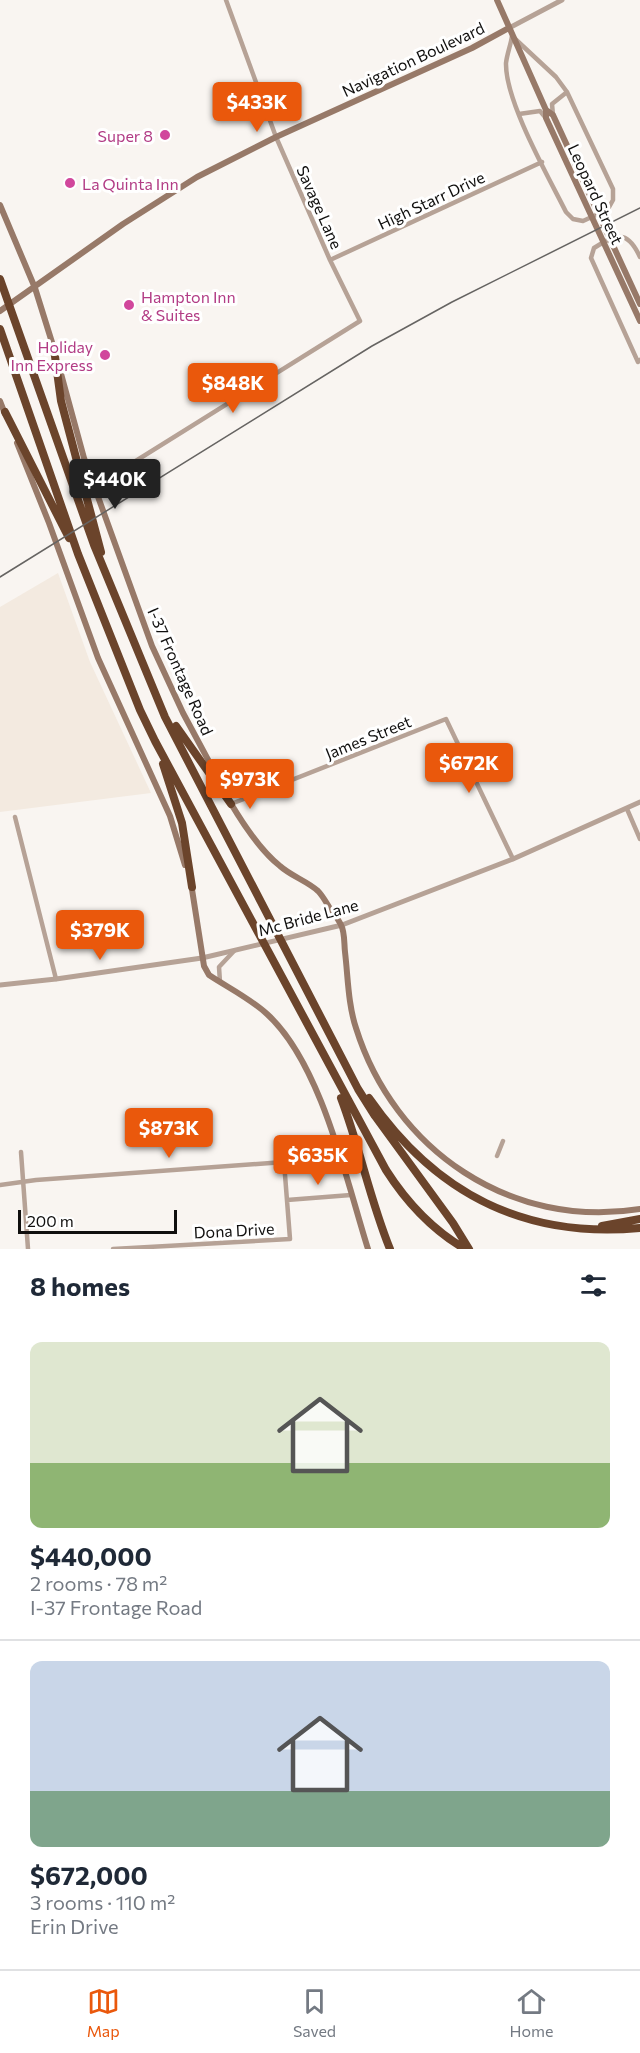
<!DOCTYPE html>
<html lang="en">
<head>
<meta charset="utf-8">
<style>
  body { margin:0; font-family:Commissioner,sans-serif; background:#f2f2f3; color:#1f2937; height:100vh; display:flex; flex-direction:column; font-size:22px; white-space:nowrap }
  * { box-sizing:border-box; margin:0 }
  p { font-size:20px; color:#747a83 }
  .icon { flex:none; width:33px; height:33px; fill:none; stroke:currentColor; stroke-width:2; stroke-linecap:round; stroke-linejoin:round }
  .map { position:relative; height:1249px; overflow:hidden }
  .side { display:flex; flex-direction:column; background:#fff; flex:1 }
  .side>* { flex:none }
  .scale { position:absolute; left:18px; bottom:15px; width:159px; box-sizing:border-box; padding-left:6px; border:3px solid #100f0e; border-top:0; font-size:16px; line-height:21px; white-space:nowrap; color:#100f0e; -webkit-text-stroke:4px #fff; paint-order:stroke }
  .price { position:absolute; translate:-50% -51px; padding:0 14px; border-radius:6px; background:#ea580c; color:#fff; font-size:20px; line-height:39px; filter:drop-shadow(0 2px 3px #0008) }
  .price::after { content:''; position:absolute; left:50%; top:36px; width:18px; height:14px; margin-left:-9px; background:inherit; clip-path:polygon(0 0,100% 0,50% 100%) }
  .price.on { background:#222; color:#fff }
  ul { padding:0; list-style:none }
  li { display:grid; align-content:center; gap:12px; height:318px; padding:0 30px }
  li+li { border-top:2px solid #e0e1e3 }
  li span { display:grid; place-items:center; height:186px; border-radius:12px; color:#555 }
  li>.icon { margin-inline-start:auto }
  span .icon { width:108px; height:108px; fill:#fffc; stroke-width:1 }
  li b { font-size:26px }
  h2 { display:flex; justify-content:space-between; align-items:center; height:72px; padding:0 30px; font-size:26px }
  .menu { display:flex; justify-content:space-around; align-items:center; height:84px; border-top:2px solid #e0e1e3; background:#fff; font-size:16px; color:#747a83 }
  .menu a { display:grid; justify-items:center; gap:3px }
  .menu .on { color:#ea580c }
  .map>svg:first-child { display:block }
  .built { fill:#f3eae0 }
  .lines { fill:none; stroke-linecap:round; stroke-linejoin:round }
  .minor { stroke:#b6a296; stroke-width:4.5 }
  .tertiary { stroke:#b6a296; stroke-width:5 }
  .secondary { stroke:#977968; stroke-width:6 }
  .motorway { stroke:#6b442b; stroke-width:8 }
  .rail { stroke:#666462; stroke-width:1.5 }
  .hotel-dot { fill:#d1479c; stroke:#fff; stroke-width:2 }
  .labels { text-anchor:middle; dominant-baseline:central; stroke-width:6; stroke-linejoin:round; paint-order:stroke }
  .street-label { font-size:16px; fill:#100f0e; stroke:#fff }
  .hotel-label { font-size:16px; fill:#b23c85; stroke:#fff; text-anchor:end }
</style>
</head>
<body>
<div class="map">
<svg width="640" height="1249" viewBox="0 0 640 1249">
  <rect width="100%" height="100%" fill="#f9f5f1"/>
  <path class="built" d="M 58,573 L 90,662 L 151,793 L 0,812 L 0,607 Z"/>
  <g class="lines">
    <path class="minor" d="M 512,36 L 556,77 L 567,92 L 613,189 L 613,200 L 608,209 L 596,215 L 583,221 L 573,219 L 566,212 C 548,176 505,101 506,63 C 507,54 511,44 512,36 Z
      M 519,114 L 540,111 L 545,117
      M 553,115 L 552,104 L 567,92
      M 640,257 C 627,229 616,234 594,248 L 591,258 L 638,362 L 640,360
      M 330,260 L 542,162
      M 94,487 L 360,321 L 330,260 L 276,137 L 226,0
      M 231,804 L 446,719 L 513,859
      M 627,809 L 640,839
      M 15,817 L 56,979
      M 220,982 L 219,967 L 234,951
      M 21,1152 L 28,1249
      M 497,1156 L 503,1141
      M 0,1185 L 36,1180 L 284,1162 L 290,1239 L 113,1249
      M 287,1200 L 351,1195"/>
    <path class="tertiary" d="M 509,28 L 562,0
      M 0,985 L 56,979 L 202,958 L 342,925 L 513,859 L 640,802"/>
    <path class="secondary" d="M 497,0 L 546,110 L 546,118 L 640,321
      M 546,110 L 553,115 L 640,304
      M 0,205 L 35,288 L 55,352
      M 0,311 L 123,224 L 197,177 L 276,137 L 472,48 L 509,28
      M 60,370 L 84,458 L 152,646 L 183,713 L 220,782
      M 0,401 L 5,414
      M 17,443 L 49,523 L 98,658 L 170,816 L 185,865
      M 230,802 C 243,824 260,850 280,866 C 291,876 307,881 318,891 C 323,896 327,904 331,910 C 334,914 339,920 341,925 C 345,932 344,944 345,952 C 348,977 348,1004 356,1028 C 394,1150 511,1230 640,1209
      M 191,883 L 204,966 L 209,975 C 227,987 251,999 267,1014 C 321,1063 346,1179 368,1249"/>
    <path class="motorway" d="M 0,279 L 94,545 L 165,717 L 358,1089 L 375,1116 L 453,1223 L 469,1249
      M 0,329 L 78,554 L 140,710 L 155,741 L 386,1170 C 407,1203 431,1229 465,1249
      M 54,349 L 61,401 L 101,552
      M 5,412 L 69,538
      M 176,726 L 231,804
      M 163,764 L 182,823 L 192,887
      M 341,1098 C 360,1148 370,1200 390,1249
      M 369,1098 C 435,1193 523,1239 640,1228
      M 602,1226 L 640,1219"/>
    <path class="rail" d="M 0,577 L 372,346 L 452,302 L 640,208"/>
  </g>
  <g class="hotel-dot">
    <circle cx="165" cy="135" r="6"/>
    <circle cx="70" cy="183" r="6"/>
    <circle cx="129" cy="305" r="6"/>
    <circle cx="105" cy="355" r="6"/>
  </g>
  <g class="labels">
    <g class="street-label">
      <text transform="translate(413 59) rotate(-25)">Navigation Boulevard</text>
      <text transform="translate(596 194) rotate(65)">Leopard Street</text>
      <text transform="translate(431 200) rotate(-25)">High Starr Drive</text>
      <text transform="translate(320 207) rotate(66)">Savage Lane</text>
      <text transform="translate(181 671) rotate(66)">I-37 Frontage Road</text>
      <text transform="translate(368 737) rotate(-22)">James Street</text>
      <text transform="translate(308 917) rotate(-15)">Mc Bride Lane</text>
      <text transform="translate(234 1230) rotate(-3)">Dona Drive</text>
    </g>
    <g class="hotel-label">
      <text x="153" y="135">Super 8</text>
      <text x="82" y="183" text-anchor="start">La Quinta Inn</text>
      <text x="141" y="296" text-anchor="start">Hampton Inn<tspan x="141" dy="18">&amp; Suites</tspan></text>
      <text x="93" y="346">Holiday<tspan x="93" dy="18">Inn Express</tspan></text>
    </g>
  </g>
</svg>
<div class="scale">200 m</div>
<b class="price" style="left:257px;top:133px">$433K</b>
<b class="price" style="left:233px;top:414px">$848K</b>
<b class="price on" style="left:115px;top:510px">$440K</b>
<b class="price" style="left:469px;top:794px">$672K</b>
<b class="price" style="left:250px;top:810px">$973K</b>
<b class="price" style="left:100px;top:961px">$379K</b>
<b class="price" style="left:169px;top:1159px">$873K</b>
<b class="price" style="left:318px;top:1186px">$635K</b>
</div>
<section class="side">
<h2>8 homes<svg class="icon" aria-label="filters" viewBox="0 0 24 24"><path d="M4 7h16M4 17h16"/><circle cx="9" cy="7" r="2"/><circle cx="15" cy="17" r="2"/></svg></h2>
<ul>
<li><span style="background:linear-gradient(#dfe7d0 65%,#8fb573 0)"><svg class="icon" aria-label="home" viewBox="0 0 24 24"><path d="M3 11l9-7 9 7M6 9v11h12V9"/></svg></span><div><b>$440,000</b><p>2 rooms · 78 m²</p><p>I-37 Frontage Road</p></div></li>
<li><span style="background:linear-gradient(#c9d6e8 70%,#7fa58c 0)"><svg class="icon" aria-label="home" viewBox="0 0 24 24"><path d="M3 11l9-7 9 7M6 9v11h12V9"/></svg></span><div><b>$672,000</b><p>3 rooms · 110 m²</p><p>Erin Drive</p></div></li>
</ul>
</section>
<nav class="menu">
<a class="on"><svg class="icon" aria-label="map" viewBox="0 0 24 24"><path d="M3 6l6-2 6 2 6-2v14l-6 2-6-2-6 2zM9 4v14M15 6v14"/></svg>Map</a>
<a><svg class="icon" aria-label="saved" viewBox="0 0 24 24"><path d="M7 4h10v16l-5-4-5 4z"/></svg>Saved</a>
<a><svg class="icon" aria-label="home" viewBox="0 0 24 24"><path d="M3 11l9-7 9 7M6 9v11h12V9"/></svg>Home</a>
</nav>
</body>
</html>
